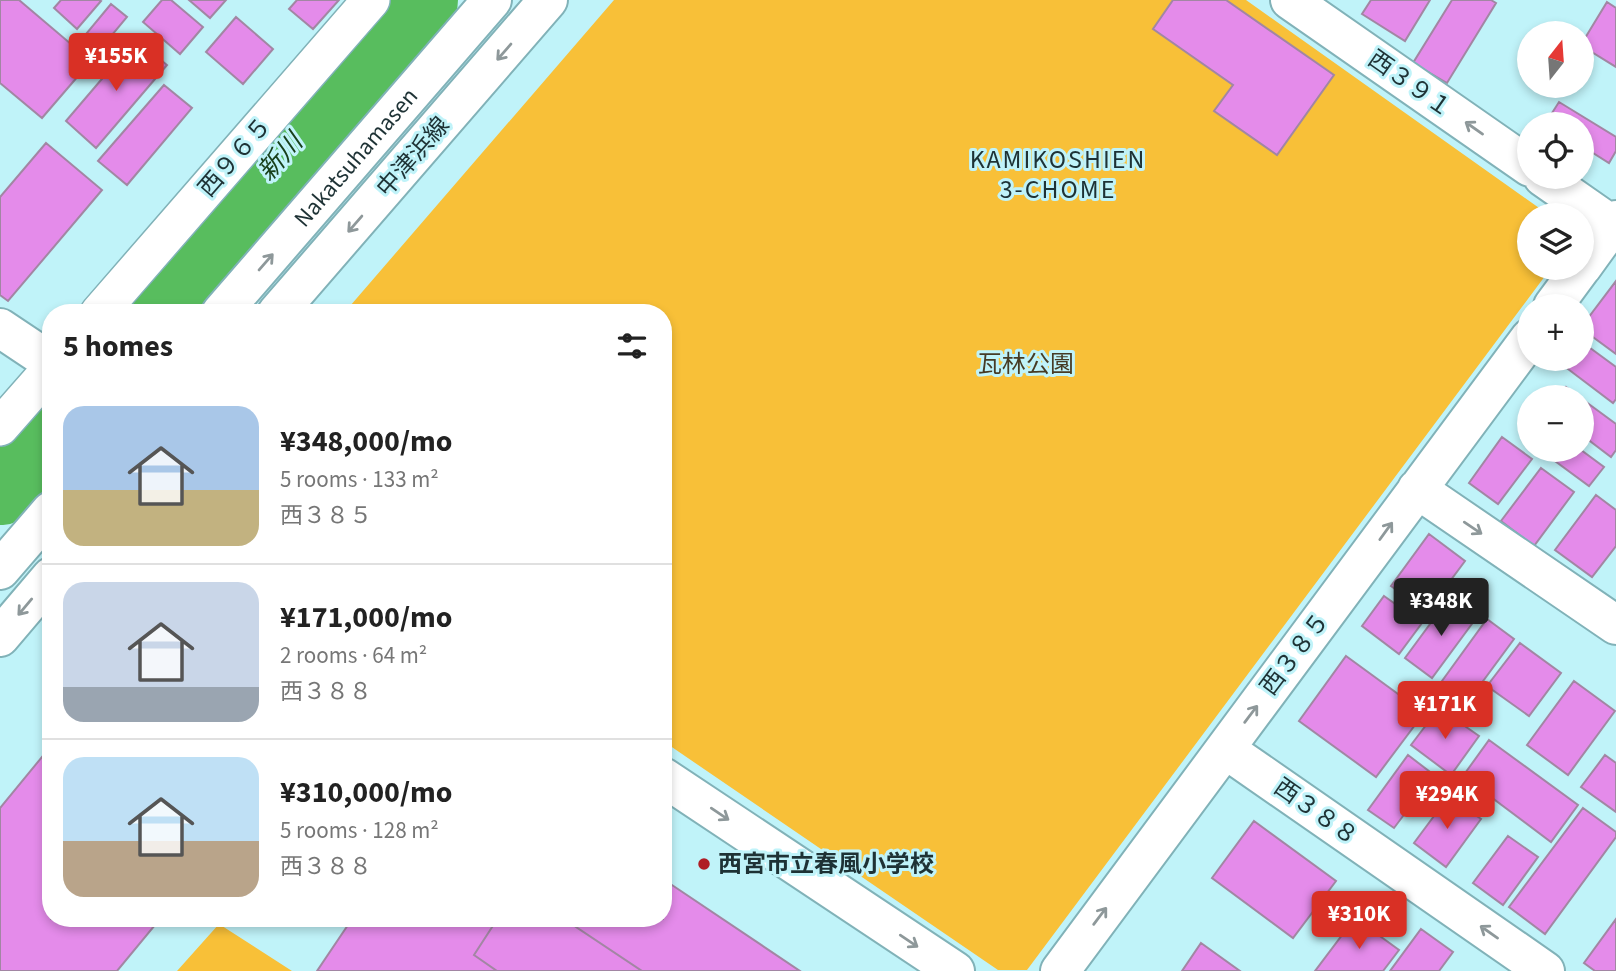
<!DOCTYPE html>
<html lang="en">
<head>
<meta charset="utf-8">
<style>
  body { margin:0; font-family:"Source Sans 3","Noto Sans JP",sans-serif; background:#f6f6f6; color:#222; height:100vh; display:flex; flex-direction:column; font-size:26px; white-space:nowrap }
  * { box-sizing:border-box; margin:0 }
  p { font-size:23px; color:#767676 }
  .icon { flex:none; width:38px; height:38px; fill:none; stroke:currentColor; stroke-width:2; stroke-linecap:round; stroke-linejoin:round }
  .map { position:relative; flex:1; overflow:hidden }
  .details { position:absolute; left:42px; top:304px; width:630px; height:623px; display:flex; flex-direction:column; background:#fff; border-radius:28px; box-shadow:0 4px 10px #0003 }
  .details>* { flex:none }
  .needle { width:46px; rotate:17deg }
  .buttons { position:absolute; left:1517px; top:21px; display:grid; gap:14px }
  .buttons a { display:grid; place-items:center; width:77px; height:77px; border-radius:50%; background:#fff; box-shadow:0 4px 10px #0003; font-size:35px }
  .price { position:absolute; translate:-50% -60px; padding:0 16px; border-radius:7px; background:#d93025; color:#fff; font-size:23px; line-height:46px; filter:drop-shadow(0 2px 4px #0008) }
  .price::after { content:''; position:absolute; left:50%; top:42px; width:21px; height:16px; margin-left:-10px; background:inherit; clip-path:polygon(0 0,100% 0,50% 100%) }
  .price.current { background:#222; color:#fff }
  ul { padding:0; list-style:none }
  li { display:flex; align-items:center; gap:21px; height:175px; padding:0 21px }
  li+li { border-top:2px solid #e0e0e0 }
  li span { display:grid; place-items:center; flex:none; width:196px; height:140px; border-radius:21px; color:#555 }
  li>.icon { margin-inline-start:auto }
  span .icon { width:84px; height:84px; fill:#fffc; stroke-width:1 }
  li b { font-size:30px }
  h2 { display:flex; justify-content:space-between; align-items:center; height:84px; padding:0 21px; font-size:30px }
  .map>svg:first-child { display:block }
  .green { fill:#f8c038 }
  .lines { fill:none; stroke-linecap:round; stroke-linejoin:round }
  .river { stroke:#58bd5e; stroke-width:86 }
  .building { fill:#e48bea; stroke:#a286a3; stroke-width:2 }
  .pedestrian-casing { stroke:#81b2b8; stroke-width:40 }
  .minor-casing { stroke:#81b2b8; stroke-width:42 }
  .tertiary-casing { stroke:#81b2b8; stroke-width:42 }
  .pedestrian { stroke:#fff; stroke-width:37 }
  .minor { stroke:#fff; stroke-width:38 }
  .tertiary { stroke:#fff; stroke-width:38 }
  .oneway { stroke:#8e989a }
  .poi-dot { fill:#af1d25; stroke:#c0f3f9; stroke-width:2.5 }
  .labels { text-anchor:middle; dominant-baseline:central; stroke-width:6; stroke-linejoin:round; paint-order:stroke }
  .street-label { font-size:24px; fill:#1e3235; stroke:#c0f3f9 }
  .park-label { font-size:24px; fill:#463b25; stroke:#c0f3f9 }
  .poi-label { font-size:24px; font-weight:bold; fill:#1e3235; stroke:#c0f3f9; text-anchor:start }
  .water-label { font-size:26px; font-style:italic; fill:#18401b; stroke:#c0f3f9 }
  .neighbourhood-label { font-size:26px; letter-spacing:2px; fill:#1e3235; stroke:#c0f3f9 }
</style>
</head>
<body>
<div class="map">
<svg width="1616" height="971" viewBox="0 0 1616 971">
  <rect width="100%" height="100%" fill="#c0f3f9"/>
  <path class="green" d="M 614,0 L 1246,0 L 1549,215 L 1530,215 L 1530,268 L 1551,268 L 1027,970 L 998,970 L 663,741 L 663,313 L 344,313 Z
    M 219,924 L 292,971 L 177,971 Z"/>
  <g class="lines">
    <path class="river" d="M 145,313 L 415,0
      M 0,482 L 51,423"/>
  </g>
  <path class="building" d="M 0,0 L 19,0 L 91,61 L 42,118 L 0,83 Z
    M 61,0 L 99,0 L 101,1 L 77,29 L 54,8 Z
    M 162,0 L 171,0 L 203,27 L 180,54 L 143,22 Z
    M 189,0 L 226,0 L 210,18 Z
    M 297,0 L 339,0 L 313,29 L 289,9 Z
    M 1173,0 L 1226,0 L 1334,75 L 1277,155 L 1214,111 L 1233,85 L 1153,29 Z
    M 1371,0 L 1430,0 L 1405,41 L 1362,14 Z
    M 1452,0 L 1491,0 L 1496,3 L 1447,83 L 1413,63 Z
    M 1607,2 L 1616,8 L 1616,67 L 1582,46 L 1582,43 Z
    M 111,4 L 127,17 L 97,53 L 81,40 Z
    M 236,17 L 273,49 L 243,84 L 206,52 Z
    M 136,39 L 167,65 L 96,148 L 66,121 Z
    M 164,85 L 192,108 L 127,185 L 98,161 Z
    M 1559,102 L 1616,137 L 1616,151 L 1609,163 L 1582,146 L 1582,124 L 1545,124 Z
    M 46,143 L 102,190 L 8,301 L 0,295 L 0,197 Z
    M 1616,281 L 1616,354 L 1582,329 L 1582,326 Z
    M 1582,342 L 1616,367 L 1616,399 L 1613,403 L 1560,363 L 1564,359 L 1582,359 Z
    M 1566,387 L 1579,397 L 1558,397 Z
    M 1582,399 L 1616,424 L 1616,450 L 1611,457 L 1582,435 Z
    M 1502,437 L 1532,459 L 1498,504 L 1469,483 Z
    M 1540,450 L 1581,450 L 1604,467 L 1589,486 Z
    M 1541,468 L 1574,492 L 1534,546 L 1501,521 Z
    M 1596,495 L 1616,510 L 1616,546 L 1592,577 L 1555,550 Z
    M 1429,534 L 1465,561 L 1427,612 L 1391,586 Z
    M 1384,596 L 1422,623 L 1399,654 L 1362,626 Z
    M 1450,597 L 1477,617 L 1432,678 L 1405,658 Z
    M 1487,619 L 1514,639 L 1469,700 L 1442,681 Z
    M 1520,643 L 1561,673 L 1529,716 L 1487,686 Z
    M 1346,656 L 1424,713 L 1376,777 L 1299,721 Z
    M 1574,681 L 1615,711 L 1568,775 L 1527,745 Z
    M 1439,708 L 1479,736 L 1451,775 L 1411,745 Z
    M 1489,740 L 1578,805 L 1551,842 L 1463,776 Z
    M 51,746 L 51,919 L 160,919 L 117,971 L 0,971 L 0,808 Z
    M 1408,755 L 1434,775 L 1394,828 L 1368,810 Z
    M 1605,755 L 1616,763 L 1616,812 L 1581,787 Z
    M 1449,796 L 1481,819 L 1446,867 L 1414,843 Z
    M 1583,808 L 1616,832 L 1616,837 L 1545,934 L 1509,907 Z
    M 1254,821 L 1336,881 L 1293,938 L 1212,878 Z
    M 1508,836 L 1538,857 L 1503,905 L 1473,883 Z
    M 663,879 L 800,971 L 642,971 L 564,919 L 663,919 Z
    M 1355,918 L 1399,950 L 1383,971 L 1315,971 Z
    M 352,919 L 493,919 L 496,921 L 474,955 L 497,971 L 317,971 Z
    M 493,919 L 564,919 L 642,971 L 497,971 L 474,955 L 496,921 Z
    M 1616,919 L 1616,971 L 1595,971 L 1584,963 Z
    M 1421,929 L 1453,952 L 1439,971 L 1390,971 Z
    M 1201,943 L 1240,971 L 1182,971 Z"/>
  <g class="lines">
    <defs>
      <path id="pedestrian" d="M 99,313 L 371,0
        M 0,427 L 51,369"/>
      <path id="minor" d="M 1290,0 L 1530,167
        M 1543,177 L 1616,228
        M 1582,267 L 1616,220
        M 1553,306 L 1581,268
        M 0,328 L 51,362
        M 1417,489 L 1616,625
        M 1225,749 L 1545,971
        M 663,777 L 955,971
        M 1060,971 L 1530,338"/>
      <g id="tertiary">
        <path id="s1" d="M 221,313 L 492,0"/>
        <path d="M 277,313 L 548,0"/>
        <path d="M 0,570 L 51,511"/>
        <path d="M 0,637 L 51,577"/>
      </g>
    </defs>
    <use href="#pedestrian" class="pedestrian-casing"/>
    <use href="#minor" class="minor-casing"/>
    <use href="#tertiary" class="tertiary-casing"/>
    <use href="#pedestrian" class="pedestrian"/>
    <use href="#minor" class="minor"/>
    <use href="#tertiary" class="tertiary"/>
  </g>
  <defs><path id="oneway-shaft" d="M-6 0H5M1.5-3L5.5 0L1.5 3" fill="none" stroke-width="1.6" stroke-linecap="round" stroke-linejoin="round" transform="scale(1.75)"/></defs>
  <g class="oneway">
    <use href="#oneway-shaft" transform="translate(504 52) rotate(131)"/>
    <use href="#oneway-shaft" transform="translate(1474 128) rotate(-145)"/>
    <use href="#oneway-shaft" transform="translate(355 224) rotate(131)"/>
    <use href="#oneway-shaft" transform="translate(266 262) rotate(-49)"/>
    <use href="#oneway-shaft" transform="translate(1473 528) rotate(34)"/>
    <use href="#oneway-shaft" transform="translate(1386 531) rotate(-54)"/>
    <use href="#oneway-shaft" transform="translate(25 607) rotate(130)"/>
    <use href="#oneway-shaft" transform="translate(1251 714) rotate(-53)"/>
    <use href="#oneway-shaft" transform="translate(720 814) rotate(34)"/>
    <use href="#oneway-shaft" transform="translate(1100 916) rotate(-53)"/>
    <use href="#oneway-shaft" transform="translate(1489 932) rotate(-145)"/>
    <use href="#oneway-shaft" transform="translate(909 941) rotate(34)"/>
  </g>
  <circle class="poi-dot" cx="704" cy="864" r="7"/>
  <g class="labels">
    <g class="street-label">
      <text transform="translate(1410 84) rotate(35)">西３９１</text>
      <text stroke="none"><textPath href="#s1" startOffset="206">Nakatsuhamasen</textPath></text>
      <text transform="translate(235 157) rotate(-49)">西９６５</text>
      <text transform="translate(413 157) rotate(-49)">中津浜線</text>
      <text transform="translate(1295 654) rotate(-53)">西３８５</text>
      <text transform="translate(1316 812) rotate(35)">西３８８</text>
    </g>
    <g class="park-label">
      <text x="1026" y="364">瓦林公園</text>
    </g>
    <g class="poi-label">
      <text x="718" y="864">西宮市立春風小学校</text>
    </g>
    <g class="water-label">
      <text transform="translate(280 157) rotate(-49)">新川</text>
    </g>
    <g class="neighbourhood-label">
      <text x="1058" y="159">KAMIKOSHIEN<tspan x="1058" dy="30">3-CHOME</tspan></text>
    </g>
  </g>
</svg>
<div class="buttons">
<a><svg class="needle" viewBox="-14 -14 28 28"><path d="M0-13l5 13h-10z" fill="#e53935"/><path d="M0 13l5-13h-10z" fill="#767676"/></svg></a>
<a><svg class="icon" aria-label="locate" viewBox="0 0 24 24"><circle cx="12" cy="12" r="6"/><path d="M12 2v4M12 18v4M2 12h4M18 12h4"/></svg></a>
<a><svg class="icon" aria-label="layers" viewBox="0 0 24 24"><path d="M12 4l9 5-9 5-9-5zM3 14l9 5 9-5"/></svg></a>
<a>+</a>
<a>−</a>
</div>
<b class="price" style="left:116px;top:93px">¥155K</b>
<b class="price current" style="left:1441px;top:638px">¥348K</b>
<b class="price" style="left:1445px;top:741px">¥171K</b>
<b class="price" style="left:1447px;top:831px">¥294K</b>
<b class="price" style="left:1359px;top:951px">¥310K</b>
<section class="details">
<h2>5 homes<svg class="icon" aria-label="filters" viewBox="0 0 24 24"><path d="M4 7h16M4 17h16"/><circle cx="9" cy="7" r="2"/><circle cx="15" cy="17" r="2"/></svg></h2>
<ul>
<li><span style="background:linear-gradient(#a9c7e8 60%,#c2b280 0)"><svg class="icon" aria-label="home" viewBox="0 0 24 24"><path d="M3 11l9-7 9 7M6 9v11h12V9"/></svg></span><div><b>¥348,000/mo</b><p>5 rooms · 133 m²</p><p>西３８５</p></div></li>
<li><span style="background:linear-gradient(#c9d6e8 75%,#9aa5b1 0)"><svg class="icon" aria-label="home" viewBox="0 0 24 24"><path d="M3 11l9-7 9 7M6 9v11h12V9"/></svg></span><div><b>¥171,000/mo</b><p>2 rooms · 64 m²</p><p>西３８８</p></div></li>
<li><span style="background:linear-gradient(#bfe0f5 60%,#b9a48a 0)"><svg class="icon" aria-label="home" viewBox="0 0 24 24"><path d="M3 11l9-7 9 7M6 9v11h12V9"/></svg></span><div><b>¥310,000/mo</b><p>5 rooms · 128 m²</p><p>西３８８</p></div></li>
</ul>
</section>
</div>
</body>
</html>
